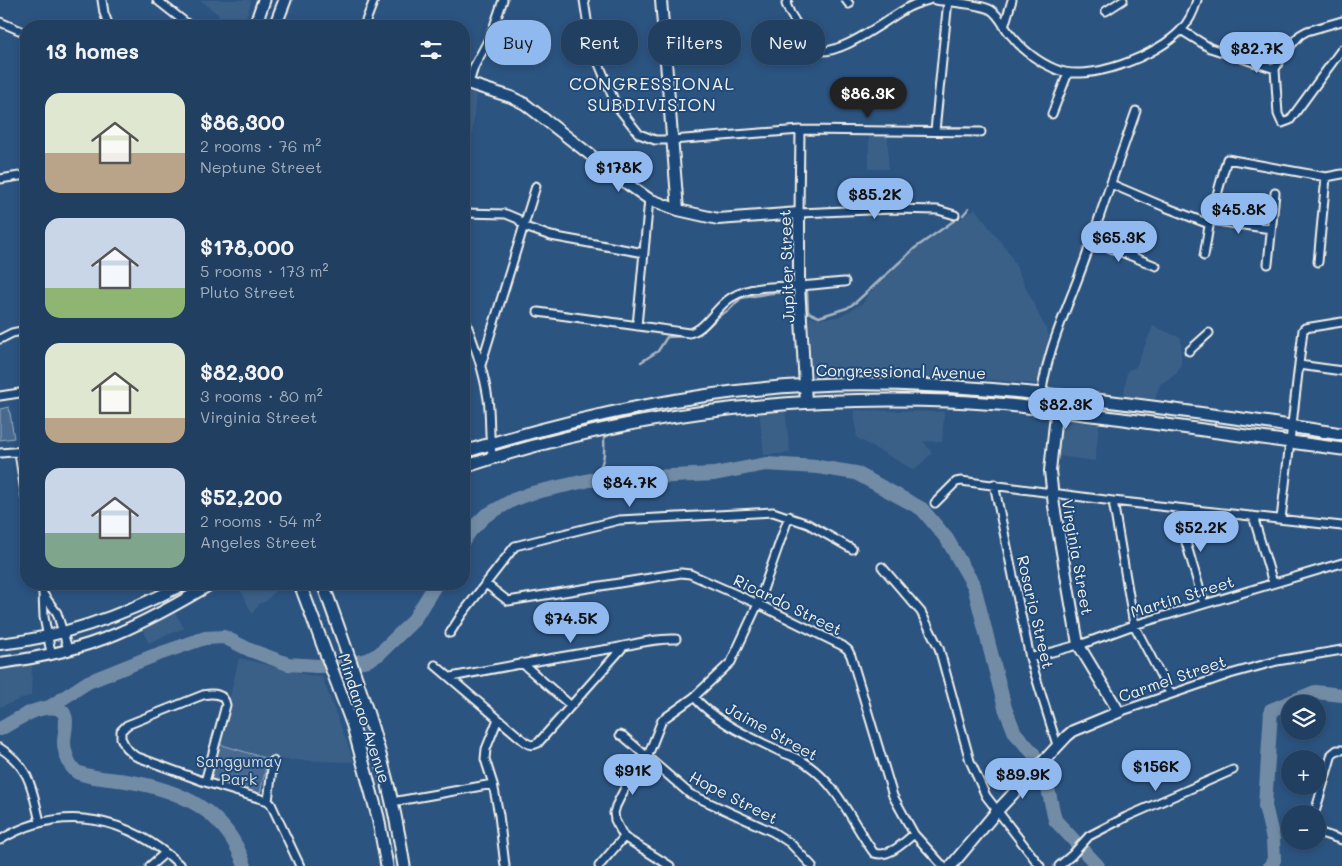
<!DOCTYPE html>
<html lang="en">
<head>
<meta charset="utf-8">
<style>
  body { margin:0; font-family:Mali,sans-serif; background:#2d4a6a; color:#f1f3f6; height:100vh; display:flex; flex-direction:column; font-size:19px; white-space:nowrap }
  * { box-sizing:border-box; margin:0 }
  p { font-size:16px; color:#a2afbd }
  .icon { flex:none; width:28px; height:28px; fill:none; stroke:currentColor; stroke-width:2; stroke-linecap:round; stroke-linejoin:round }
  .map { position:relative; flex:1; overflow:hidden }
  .panel { position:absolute; left:20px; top:20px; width:450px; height:570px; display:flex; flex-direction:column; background:#213f61; border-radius:20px; box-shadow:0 2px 8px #0003,0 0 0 1px #3e5876 }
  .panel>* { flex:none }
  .banner { position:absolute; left:485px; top:20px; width:475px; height:45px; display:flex; gap:10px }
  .controls { position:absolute; left:1281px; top:695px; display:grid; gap:10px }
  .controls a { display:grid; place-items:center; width:45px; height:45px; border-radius:50%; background:#213f61; box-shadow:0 2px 8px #0003,0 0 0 1px #3e5876; font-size:25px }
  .price { position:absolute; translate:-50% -42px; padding:0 11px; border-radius:18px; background:#90b9f0; color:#111; font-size:16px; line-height:32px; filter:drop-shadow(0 1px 2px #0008) }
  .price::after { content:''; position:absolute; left:50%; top:30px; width:15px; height:11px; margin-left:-8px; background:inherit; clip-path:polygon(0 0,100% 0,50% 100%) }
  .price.selected { background:#222; color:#fff }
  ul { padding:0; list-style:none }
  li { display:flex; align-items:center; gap:15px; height:125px; padding:0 25px }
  li span { display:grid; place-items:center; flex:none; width:140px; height:100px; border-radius:15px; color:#555 }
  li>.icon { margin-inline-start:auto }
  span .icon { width:60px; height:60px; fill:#fffc; stroke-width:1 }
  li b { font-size:21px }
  h2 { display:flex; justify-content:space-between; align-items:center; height:60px; padding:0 25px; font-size:21px }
  .tag { padding:0 18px; border-radius:20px; background:#213f61; box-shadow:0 2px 8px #0003,0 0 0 1px #3e5876; font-size:18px; line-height:45px }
  .tag.selected { background:#90b9f0; color:#111 }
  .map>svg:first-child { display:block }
  .built { fill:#3b6088 }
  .green { fill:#496b90; stroke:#9eaebc }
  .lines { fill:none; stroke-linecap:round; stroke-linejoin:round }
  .stream { stroke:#a7b4c0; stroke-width:2.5 }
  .river { stroke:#738ca6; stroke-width:14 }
  .street-casing { stroke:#f4f1e8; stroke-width:11 }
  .secondary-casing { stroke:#f4f1e8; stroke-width:14 }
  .primary-casing { stroke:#f4f1e8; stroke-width:15 }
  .street { stroke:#1f4a7a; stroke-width:7 }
  .secondary { stroke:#1f4a7a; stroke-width:10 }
  .primary { stroke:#1f4a7a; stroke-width:11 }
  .labels { text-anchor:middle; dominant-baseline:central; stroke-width:4; stroke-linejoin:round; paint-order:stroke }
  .street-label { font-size:16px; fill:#f4f1e8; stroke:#1f4a7a }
  .park-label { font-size:16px; fill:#dadddb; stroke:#1f4a7a }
  .neighbourhood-label { font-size:18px; letter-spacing:1px; fill:#f4f1e8; stroke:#1f4a7a }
</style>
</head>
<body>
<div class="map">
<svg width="1342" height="866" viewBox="0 0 1342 866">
  <rect width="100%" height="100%" fill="#2c5481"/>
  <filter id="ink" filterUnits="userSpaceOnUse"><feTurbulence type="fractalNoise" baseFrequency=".02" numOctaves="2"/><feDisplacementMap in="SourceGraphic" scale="10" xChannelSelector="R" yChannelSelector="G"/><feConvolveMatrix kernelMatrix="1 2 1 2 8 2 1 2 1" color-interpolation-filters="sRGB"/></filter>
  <g filter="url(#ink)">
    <path class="built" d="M 200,0 L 250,0 L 251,2 L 243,26 L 222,26 L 218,14 Z
      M 464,91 L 476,94 L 468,183 L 464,183 Z
      M 869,136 L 888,136 L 888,169 L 869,169 Z
      M 975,209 L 1010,254 L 1049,336 L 1037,384 L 982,379 L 898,376 L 812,379 L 809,317 L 819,319 L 838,317 L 862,304 L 875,286 L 917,248 Z
      M 1153,326 L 1181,338 L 1181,364 L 1176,374 L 1160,384 L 1155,399 L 1124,396 L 1127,371 L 1136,367 Z
      M 785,408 L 790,453 L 764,455 L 759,410 Z
      M 854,410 L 944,412 L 942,442 L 923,441 L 932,453 L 914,470 L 857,438 Z
      M 1062,419 L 1099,424 L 1095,461 L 1058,456 Z
      M 238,584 L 282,584 L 265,602 L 260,603 L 252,614 Z
      M 175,613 L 184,628 L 148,643 L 143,626 Z
      M 239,658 L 311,676 L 322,677 L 354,762 L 268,759 L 219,744 Z
      M 32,665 L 31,695 L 0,707 L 0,668 Z"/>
    <path class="green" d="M 9,407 L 14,438 L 0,440 L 0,409 Z
      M 219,744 L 268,759 L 260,794 L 209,779 Z"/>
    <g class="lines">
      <path class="stream" d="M 963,215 L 969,208
        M 807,292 L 808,312 L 819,317 L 847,308 L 856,302 L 915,248 L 955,220
        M 692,335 L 700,334 L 719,316 L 729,310 L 741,298 L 771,293 L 796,292
        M 641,362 L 658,351 L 667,337 L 687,336
        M 590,480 C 604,467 605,457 604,438 L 614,432"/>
      <path class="river" d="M 464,540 L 471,530 L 485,516 L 513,500 L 532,493 L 590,480 L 714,474 L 766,464 L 818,467 L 856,473 L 922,509 L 947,539 L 974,586 L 1005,708 L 1015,733 L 1033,753 L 1045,775 L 1055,820 L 1098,866
        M 48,708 L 88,682 L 153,656 L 205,638 L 224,637 L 250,650 L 288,664 L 317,666 L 341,665 L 368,660 L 379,654 L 413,621 L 436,584
        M 0,729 C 15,721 39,704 56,708 C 72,712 64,731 64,742 C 64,751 69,767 77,772 C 88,778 113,779 126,781 C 181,790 226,810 245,866
        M 1270,866 L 1274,860 L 1273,839 L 1265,806 L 1271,710 L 1315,692 L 1342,695"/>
      <defs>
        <path id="street" d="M 102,0 L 104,13 L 109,26
          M 157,0 L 190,26
          M 584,0 L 589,33 L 599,64 L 616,105 L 639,134 L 655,140 L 672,140 L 800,130 L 981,132
          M 788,0 L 786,4 L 790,13 L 812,49 C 835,61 887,19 907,8 C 914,4 922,2 929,0
          M 846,0 L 849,4
          M 935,0 C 948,2 981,4 991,10 C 999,15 1004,27 1010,34 C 1022,49 1038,62 1055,69 C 1088,84 1158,55 1181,30 C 1189,22 1194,11 1197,0
          M 1106,11 L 1123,0
          M 1342,21 L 1307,31 L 1300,35 L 1284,53 L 1275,69 L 1278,114 L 1282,123 L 1290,120 L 1342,49
          M 0,22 L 26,33
          M 364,26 L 374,0
          M 1004,27 L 1012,0
          M 1181,30 L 1210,48 L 1275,69
          M 469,83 L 474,67 L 491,35 L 503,0
          M 1052,114 L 1068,73
          M 800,130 L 799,213 L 893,209 L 938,210 L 955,215
          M 935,131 L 948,0
          M 0,179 L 26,175
          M 1111,184 L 1165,207 L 1209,224
          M 464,213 L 506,214 L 518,219 L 525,227 L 551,236 L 644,253
          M 1210,220 L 1271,229
          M 1091,240 L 1156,266
          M 1204,256 L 1210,220 L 1227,159 L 1326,177 L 1342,174
          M 1318,262 L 1326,177
          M 1268,264 L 1275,193
          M 538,312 L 689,333 C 706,330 716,306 732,297 C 752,285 777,287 799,286 C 814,285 830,283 845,282
          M 464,317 C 474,344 484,371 488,399 C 491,419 488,438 493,458
          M 637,326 L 649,199
          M 0,339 L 12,333 L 26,330
          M 1189,351 L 1209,333
          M 481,365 L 536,186
          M 1299,365 L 1342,371
          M 0,396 L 26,392
          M 1040,408 C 1044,350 1071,303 1089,248 C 1104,202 1120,157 1136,111
          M 0,453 L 26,451
          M 19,453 L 26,498
          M 994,484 L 1030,658 L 1057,745
          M 1113,501 L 1134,625 L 1170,693
          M 935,503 L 956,482 L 961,481 L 1113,501 L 1342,526
          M 1176,508 L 1204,604
          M 1253,516 L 1273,583
          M 1281,519 L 1303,330 L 1305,328 L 1342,322
          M 882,567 L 921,612 L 939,648 L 970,761 L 986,796 L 1040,866
          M 41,584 L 43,593 L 44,617 L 51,653
          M 486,584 L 508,601 L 681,573 L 690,574 L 758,604 L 843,646 L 848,650 L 851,656 L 893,796 L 914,834 L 943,866
          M 43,594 L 57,613 L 68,649
          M 450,633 L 462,614 L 515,546 L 619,520 L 773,512 L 808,524 L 852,549
          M 1030,658 L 1085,643 L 1134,625 L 1342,563
          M 522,663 L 570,705
          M 435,665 L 524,741 C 529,745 532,746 538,743 L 624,646
          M 451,677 C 503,667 556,657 609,649 C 632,645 653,638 676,639
          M 694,697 C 716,722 748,736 777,750 C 787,755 800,758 808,765 C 840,788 852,823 874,853 C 889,858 903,843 914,834
          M 1119,712 L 1230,674 L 1277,661 L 1342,650
          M 498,719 L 486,749 L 485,759 L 493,784 L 499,815 L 505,866
          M 620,735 L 623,736 L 690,794 L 773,832 L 790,843 L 812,866
          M 0,748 C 31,768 32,789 40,822
          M 273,761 L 268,801 L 271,804 L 300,866
          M 205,782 L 226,705 C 224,693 213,693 203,695 L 127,725 L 121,731 L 121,738 L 126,748 L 135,756 L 205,782 L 268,801
          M 392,802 L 493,784
          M 1316,809 L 1332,754 L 1337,750 L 1342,750
          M 1318,832 L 1342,840
          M 0,840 C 63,802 129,817 181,866
          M 150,866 L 165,853
          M 599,866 L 624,837
          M 670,866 L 624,837 L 615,820 L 614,813 L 616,806 L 625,788 L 647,758 L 662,720 L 694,697 L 731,662 L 758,604 L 789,516
          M 1059,866 L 1072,855 L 1089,836 L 1126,817 L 1233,770"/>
        <path id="secondary" d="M 661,0 L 678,210
          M 464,82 L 511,97 L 525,104 L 629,185 L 649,199 L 678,210 L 718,219 L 799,213 L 799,286 L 806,402
          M 0,644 C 66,637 126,614 184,584
          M 0,663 C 38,658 80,649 116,634 C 149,620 181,602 211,584
          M 951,866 L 997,811 L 1067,736 L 1073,731 L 1119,712 L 1078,644 L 1054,506 L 1050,471 L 1058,395"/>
        <path id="primary" d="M 255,26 L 264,0
          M 275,26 L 285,0
          M 464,452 C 598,410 740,381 881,384 C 1004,386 1127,403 1249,420 C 1280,424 1311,430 1342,434
          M 464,467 C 620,415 783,395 948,401 C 1008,403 1069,412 1130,420 C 1200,430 1271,439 1342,449
          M 300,584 L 353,726 L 378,817 L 387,866
          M 323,584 C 356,676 390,768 404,866"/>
      </defs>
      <use href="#street" class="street-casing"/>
      <use href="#secondary" class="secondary-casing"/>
      <use href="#primary" class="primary-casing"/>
      <use href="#street" class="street"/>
      <use href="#secondary" class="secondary"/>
      <use href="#primary" class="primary"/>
    </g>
  </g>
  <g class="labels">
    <g class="street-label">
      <text transform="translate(786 266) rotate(-92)">Jupiter Street</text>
      <text transform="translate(901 371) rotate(1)">Congressional Avenue</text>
      <text transform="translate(1078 557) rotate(80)">Virginia Street</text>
      <text transform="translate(1182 596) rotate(-17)">Martin Street</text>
      <text transform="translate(788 604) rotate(26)">Ricardo Street</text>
      <text transform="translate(1036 612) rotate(77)">Rosario Street</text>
      <text transform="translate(1172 678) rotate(-19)">Carmel Street</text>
      <text transform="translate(365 718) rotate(72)">Mindanao Avenue</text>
      <text transform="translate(772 731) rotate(29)">Jaime Street</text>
      <text transform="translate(734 797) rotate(27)">Hope Street</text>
    </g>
    <g class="park-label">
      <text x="239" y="760">Sanggumay<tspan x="239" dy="18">Park</tspan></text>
    </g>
    <g class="neighbourhood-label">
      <text x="652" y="83">CONGRESSIONAL<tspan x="652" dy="21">SUBDIVISION</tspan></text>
    </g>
  </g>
</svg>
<div class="controls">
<a><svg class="icon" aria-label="layers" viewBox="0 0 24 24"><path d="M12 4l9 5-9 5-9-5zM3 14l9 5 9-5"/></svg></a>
<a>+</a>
<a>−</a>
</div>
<b class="price" style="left:1257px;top:74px">$82.7K</b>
<b class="price selected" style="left:868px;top:119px">$86.3K</b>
<b class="price" style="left:619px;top:193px">$178K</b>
<b class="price" style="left:875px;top:220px">$85.2K</b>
<b class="price" style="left:1239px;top:235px">$45.8K</b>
<b class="price" style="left:1119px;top:263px">$65.3K</b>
<b class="price" style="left:1066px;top:430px">$82.3K</b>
<b class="price" style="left:630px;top:508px">$84.7K</b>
<b class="price" style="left:1201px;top:553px">$52.2K</b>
<b class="price" style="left:571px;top:644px">$74.5K</b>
<b class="price" style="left:1156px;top:792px">$156K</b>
<b class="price" style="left:633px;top:796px">$91K</b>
<b class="price" style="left:1023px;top:800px">$89.9K</b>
<div class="banner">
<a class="tag selected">Buy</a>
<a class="tag">Rent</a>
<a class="tag">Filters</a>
<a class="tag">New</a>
</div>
<section class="panel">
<h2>13 homes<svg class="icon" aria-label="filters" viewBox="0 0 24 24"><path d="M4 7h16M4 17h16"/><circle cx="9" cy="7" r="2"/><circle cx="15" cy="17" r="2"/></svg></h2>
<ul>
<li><span style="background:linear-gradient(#dfe7d0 60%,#b9a48a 0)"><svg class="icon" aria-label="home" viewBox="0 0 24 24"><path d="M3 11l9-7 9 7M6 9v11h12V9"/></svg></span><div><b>$86,300</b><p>2 rooms · 76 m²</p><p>Neptune Street</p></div></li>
<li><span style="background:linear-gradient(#c9d6e8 70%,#8fb573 0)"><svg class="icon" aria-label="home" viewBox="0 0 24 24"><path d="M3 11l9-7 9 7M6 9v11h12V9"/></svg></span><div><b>$178,000</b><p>5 rooms · 173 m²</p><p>Pluto Street</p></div></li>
<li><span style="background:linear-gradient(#dfe7d0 75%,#b9a48a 0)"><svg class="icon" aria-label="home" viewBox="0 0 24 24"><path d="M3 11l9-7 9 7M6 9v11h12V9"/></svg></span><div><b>$82,300</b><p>3 rooms · 80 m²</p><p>Virginia Street</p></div></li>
<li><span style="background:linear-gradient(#c9d6e8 65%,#7fa58c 0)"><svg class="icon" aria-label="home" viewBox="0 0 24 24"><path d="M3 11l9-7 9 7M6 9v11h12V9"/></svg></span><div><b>$52,200</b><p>2 rooms · 54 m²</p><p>Angeles Street</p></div></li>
</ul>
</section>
</div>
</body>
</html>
